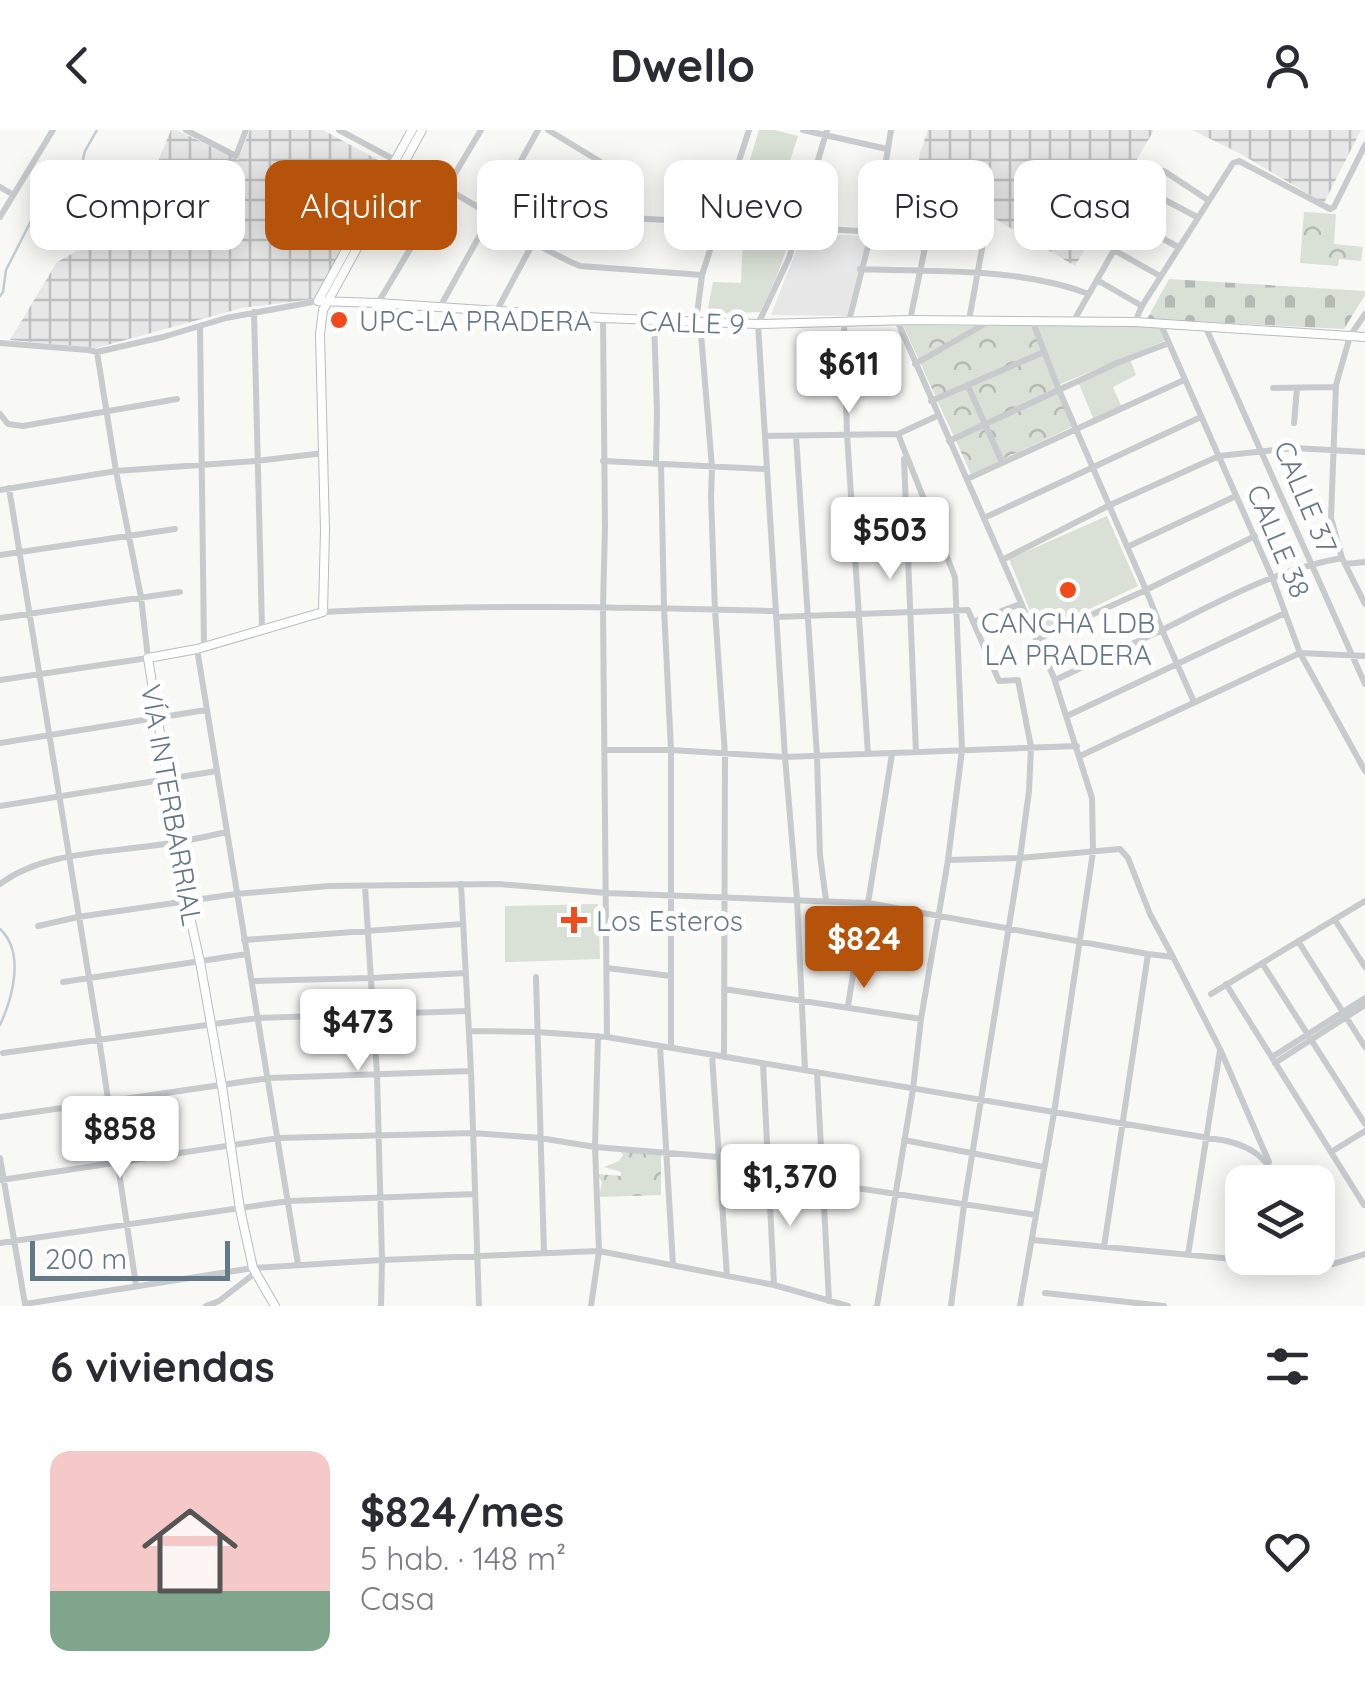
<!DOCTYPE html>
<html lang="es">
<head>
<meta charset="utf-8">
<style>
  body { margin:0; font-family:Quicksand,sans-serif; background:#f7f7f7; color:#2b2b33; height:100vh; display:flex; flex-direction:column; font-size:38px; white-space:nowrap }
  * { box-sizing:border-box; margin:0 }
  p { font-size:32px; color:#7c7c81 }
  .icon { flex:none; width:55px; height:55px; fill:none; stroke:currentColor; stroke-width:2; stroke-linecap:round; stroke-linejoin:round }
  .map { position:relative; height:1176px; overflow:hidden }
  .panel { display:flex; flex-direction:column; background:#fff; flex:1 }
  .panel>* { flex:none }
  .banner { position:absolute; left:30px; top:30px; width:1305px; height:90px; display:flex; gap:20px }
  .tools { position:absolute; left:1225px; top:1035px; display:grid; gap:20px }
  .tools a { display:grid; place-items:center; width:110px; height:110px; border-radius:20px; background:#fff; box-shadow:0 5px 25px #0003; font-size:50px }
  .scale { position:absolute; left:30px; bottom:25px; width:200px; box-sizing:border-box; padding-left:10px; border:5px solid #647988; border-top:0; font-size:28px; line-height:35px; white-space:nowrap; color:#647988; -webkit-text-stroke:8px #fff; paint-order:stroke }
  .price { position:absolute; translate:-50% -85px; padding:0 22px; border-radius:10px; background:#fff; color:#222; font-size:32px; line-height:65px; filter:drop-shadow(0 2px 5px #0008) }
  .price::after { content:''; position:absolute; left:50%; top:60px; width:30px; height:22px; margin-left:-15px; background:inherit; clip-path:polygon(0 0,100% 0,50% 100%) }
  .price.selected { background:#b45309; color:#fff }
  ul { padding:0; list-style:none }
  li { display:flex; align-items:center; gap:30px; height:250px; padding:0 50px }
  li span { display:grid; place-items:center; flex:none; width:280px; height:200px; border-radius:20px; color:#555 }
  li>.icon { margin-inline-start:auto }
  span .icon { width:120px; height:120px; fill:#fffc; stroke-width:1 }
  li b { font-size:42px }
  h2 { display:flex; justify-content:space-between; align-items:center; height:120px; padding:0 50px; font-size:42px }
  .pill { padding:0 35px; border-radius:20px; background:#fff; box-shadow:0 5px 25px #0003; font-size:35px; line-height:90px }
  .pill.selected { background:#b45309; color:#fff }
  header { display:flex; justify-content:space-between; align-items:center; height:130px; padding:0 50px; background:#fff; font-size:45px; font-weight:800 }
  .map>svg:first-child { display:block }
  .built { fill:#e6e7e6 }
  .industrial { fill:url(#industrial-grid) }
  .grass { fill:#d9e0d5 }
  .forest { fill:url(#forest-crowns) }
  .cemetery { fill:url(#cemetery-stones) }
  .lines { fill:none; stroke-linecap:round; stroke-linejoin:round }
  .stream { stroke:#c0ccd1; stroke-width:2.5 }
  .secondary-casing { stroke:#b7bdc1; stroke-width:10 }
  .street { stroke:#c7cbce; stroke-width:6 }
  .secondary { stroke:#fff; stroke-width:8 }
  .poi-dot { fill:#f14a1b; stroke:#fff; stroke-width:4 }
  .labels { text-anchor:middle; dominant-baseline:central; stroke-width:10; stroke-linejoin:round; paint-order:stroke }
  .poi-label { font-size:28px; fill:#647988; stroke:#fff; text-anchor:start }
  .street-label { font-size:28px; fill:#647988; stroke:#fff }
</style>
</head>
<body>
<header><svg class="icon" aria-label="back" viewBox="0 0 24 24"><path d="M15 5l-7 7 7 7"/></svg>Dwello<svg class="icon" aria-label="person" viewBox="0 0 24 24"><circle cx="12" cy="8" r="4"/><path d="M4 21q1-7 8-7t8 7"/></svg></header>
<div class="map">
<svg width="1365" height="1176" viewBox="0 0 1365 1176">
  <defs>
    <pattern id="industrial-grid" width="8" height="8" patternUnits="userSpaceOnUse" patternTransform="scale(2.5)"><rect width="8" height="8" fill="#e6e7e6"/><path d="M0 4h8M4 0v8" fill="none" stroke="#bec0c0"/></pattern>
    <pattern id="forest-crowns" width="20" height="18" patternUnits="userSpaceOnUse" patternTransform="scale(2.5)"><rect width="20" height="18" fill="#d9e0d5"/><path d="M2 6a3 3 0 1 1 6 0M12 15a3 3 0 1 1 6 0" fill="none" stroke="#b4bab3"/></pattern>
    <pattern id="cemetery-stones" width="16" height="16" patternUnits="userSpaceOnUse" patternTransform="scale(2.5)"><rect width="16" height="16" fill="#d9e0d5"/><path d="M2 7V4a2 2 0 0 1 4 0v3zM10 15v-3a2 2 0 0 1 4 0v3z" fill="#b4bab3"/></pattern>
  </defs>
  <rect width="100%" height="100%" fill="#f8f8f5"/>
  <path class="built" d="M 803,103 L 867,106 L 847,186 L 771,185 Z"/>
  <path class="industrial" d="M 171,0 L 177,0 L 238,30 L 250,0 L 323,0 L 387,35 L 317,166 L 314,169 L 242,178 L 96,218 L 10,210 L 57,132 L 129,92 L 144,65 Z
    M 928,0 L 1154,0 L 1075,136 L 917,43 L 920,23 Z
    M 1192,0 L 1361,0 L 1324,73 L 1239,23 Z"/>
  <path class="grass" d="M 759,0 L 774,0 L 798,6 L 782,56 L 744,49 Z
    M 743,99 L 792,104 L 776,148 L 760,182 L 707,184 L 713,152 L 741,153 Z
    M 1033,193 L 1159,195 L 1167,210 L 1058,255 Z
    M 1130,229 L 1136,245 L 1113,257 L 1122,278 L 1094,290 L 1079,254 L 1062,259 L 1061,255 Z
    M 1107,386 L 1138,456 L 1039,503 L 1009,429 Z
    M 598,774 L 600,829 L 505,832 L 505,776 Z"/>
  <path class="forest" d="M 1304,82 L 1336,84 L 1334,114 L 1363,117 L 1361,131 L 1339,129 L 1338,136 L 1300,133 Z
    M 903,195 L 1031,196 L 1074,296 L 971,344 Z
    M 620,1021 L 661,1024 L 661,1065 L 599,1067 L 602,1052 L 597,1044 L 621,1046 L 621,1042 L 604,1037 L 619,1031 L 623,1025 Z"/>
  <path class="cemetery" d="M 1169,149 L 1365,161 L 1365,165 L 1344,199 L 1147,189 Z"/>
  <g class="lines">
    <path class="stream" d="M 0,166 L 3,162 L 6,140 L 33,87 L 68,63 L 79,46 L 85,21 L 97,0
      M 0,799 C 25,822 13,867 0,895"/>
    <defs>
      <path id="secondary" d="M 318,171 L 378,173 L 603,188 L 758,194 L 910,190 L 1135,192 L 1365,207
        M 318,171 L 412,0
        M 275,1176 L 253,1138 L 240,1079 L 222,956 L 200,832 L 187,773 L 148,528 L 197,519 L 323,482 L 325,400 L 320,204 L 323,180 L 422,0"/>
    </defs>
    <use href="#secondary" class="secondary-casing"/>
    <path class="street" d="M 186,0 L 236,26 L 246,0
      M 339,0 C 390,27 441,54 491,85 C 520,103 548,123 580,136 L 702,145
      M 548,0 L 609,37
      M 803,0 L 887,19
      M 512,48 L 594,86 L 984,108 L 969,190
      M 0,57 L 12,64
      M 1148,61 L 1197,87
      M 880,68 L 934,74 L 910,190
      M 0,87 L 53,0
      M 1131,91 L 1178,117
      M 1114,120 L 1160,146
      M 860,139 C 936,142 1017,137 1089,164
      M 1097,150 L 1142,176
      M 378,173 L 481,0
      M 440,177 L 538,0
      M 497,180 L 533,113
      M 254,182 L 262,498
      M 1365,184 L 1350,206 L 1336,255 L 1331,388 L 1342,428 L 1365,474
      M 603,188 L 605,397 L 603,477 L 607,907
      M 654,190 L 657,281 L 656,334
      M 897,190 L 1054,548 L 1092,668 L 1093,722 L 1054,983 L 1020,1176
      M 1032,190 L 1059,260 L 1146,460 L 1255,406
      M 844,191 L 847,304 L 868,624
      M 849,191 L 880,68 L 891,0
      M 696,192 L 702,145 L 749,0
      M 700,192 L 712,337 L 711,367 L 715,480 L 725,625 L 724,927
      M 1073,192 L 1158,43 L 1164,41 L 1208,70
      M 1135,192 L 1142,176 L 1233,33 L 1239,31 L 1330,79 L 1334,77 L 1365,15
      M 1161,195 L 1272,447 L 1300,523 L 1365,641
      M 200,196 L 204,517
      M 1206,198 L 1365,554
      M 0,213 L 88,220 L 97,222 L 163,207 L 226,188 L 318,171
      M 915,234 L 988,192
      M 968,256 L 1002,332
      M 1273,258 L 1335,257
      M 931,271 L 1044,222
      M 0,284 L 8,294 L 23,296 L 177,269
      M 1294,293 L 1297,258
      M 765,306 L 898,304 L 937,286
      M 796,306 L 817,626 L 820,725 L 826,770
      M 949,311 L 1117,233 L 1169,213
      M 904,329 L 916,622
      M 603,331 L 766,339
      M 661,334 L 664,478 L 671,620 L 671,917
      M 967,349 L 1184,250
      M 9,358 L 99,909 L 136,1155
      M 0,360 L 116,341 L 256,331 L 324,323
      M 984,388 L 1201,287
      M 1127,417 L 1236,366
      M 0,425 L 175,399
      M 1002,430 L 1110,375 L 1219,326 L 1294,318 L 1365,322
      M 1345,434 L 1365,432
      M 323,482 C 474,474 625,477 776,481
      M 776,487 L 968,480 L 999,551 L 1018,550 L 1031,617 L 1029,661 L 1020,728 L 964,1075 L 951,1176
      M 0,488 L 180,462
      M 973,492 L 1020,474
      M 1036,510 L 1146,460 L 1162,500 L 1055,550
      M 197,519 L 298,1134
      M 0,550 L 148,528 L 141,467 L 116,341 L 97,222
      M 1194,572 L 1162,500 C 1220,471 1277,439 1342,428
      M 1067,586 L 1285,483
      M 0,613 L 206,580
      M 606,620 L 671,620 L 785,627 L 1077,616
      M 892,624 L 868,773 L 1148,824 L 1173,827 L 1220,919 L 1269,1032
      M 1080,626 L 1300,523 L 1365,526
      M 0,676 L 217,641
      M 948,730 L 1020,728 L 1120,719 L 1128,728 L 1150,784 L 1173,827
      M 0,754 C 41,723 101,723 150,716 C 176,713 201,708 227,702
      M 461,754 L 471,941 L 479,1176
      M 365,756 L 377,944 L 382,1130 L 381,1176
      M 1335,790 L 1365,837
      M 38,796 L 78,787 L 236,764 L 329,756 L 498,754 L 607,763 L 868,773 L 857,819 L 848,876
      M 244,810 L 462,794
      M 1298,811 L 1365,917
      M 1262,833 L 1365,994
      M 607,838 L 671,846
      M 536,847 L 544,1123
      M 252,851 L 371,848 L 466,843
      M 63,852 L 247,824
      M 1226,854 L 1364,1075
      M 724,859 L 921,889
      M 1211,864 L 1365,771
      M 469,901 L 537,902 L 607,907 L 1227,1011 C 1252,1017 1267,1028 1278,1052
      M 660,916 L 673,1135
      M 3,923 L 258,888 L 468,881
      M 712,925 L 727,1146
      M 1272,927 L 1365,868
      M 763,933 L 774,1155
      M 1275,933 L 1365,875
      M 805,940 L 797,769 L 785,627 L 758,194 L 789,128 L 827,0
      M 817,942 L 829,1171
      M 0,987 L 269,948 L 471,941
      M 904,1010 L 1044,1037
      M 1331,1022 L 1365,1001
      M 0,1028 L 25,1174 L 253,1138 L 382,1130 L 599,1121 L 774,1155 L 848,1176
      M 770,1045 L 1036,1085
      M 1,1050 L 279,1008 L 473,1003 L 540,1008 L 595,1017 L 718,1027 L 770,1034
      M 1033,1110 L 1296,1135 L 1333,1134 L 1365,1124
      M 0,1113 L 289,1071 L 475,1064
      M 1104,1117 L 1148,824
      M 1188,1125 L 1220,920
      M 1045,1163 L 1164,1176
      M 206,1176 L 219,1171 L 255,1143
      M 591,1176 L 599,1121 L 595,1017 L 598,906
      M 877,1176 L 913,959 L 921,889 L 948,730 L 962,620 L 955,447 L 898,304"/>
    <use href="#secondary" class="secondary"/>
  </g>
  <g class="poi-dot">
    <circle cx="339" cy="190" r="10"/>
    <circle cx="1068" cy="460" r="10"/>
    <path d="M569 775h10v10h10v10h-10v10h-10v-10h-10v-10h10z"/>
  </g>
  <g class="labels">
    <g class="poi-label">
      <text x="359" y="190">UPC-LA PRADERA</text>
      <text x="1068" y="492" text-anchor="middle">CANCHA LDB<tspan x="1068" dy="32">LA PRADERA</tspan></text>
      <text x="596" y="790">Los Esteros</text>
    </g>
    <g class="street-label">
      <text transform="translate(692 192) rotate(2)">CALLE 9</text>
      <text transform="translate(1306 367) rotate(67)">CALLE 37</text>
      <text transform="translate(1279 411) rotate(67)">CALLE 38</text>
      <text transform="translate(172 675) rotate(80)">VÍA INTERBARRIAL</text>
    </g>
  </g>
</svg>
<div class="tools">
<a><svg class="icon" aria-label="layers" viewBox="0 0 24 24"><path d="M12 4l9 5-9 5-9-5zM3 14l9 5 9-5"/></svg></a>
</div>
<div class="scale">200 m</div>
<b class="price" style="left:849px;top:286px">$611</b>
<b class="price" style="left:890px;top:452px">$503</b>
<b class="price selected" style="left:864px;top:861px">$824</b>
<b class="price" style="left:358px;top:944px">$473</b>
<b class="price" style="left:120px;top:1051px">$858</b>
<b class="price" style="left:790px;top:1099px">$1,370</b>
<div class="banner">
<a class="pill">Comprar</a>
<a class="pill selected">Alquilar</a>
<a class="pill">Filtros</a>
<a class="pill">Nuevo</a>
<a class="pill">Piso</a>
<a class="pill">Casa</a>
</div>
</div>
<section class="panel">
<h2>6 viviendas<svg class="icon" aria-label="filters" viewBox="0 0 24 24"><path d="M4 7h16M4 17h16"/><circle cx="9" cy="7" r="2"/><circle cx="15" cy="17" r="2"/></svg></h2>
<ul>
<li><span style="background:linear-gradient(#f6c9c9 70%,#7fa58c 0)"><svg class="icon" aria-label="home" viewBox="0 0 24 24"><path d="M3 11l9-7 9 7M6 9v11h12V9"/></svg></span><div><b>$824/mes</b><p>5 hab. · 148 m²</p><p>Casa</p></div><svg class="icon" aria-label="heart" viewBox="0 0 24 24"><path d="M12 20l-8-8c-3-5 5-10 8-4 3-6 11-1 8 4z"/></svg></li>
</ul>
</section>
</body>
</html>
